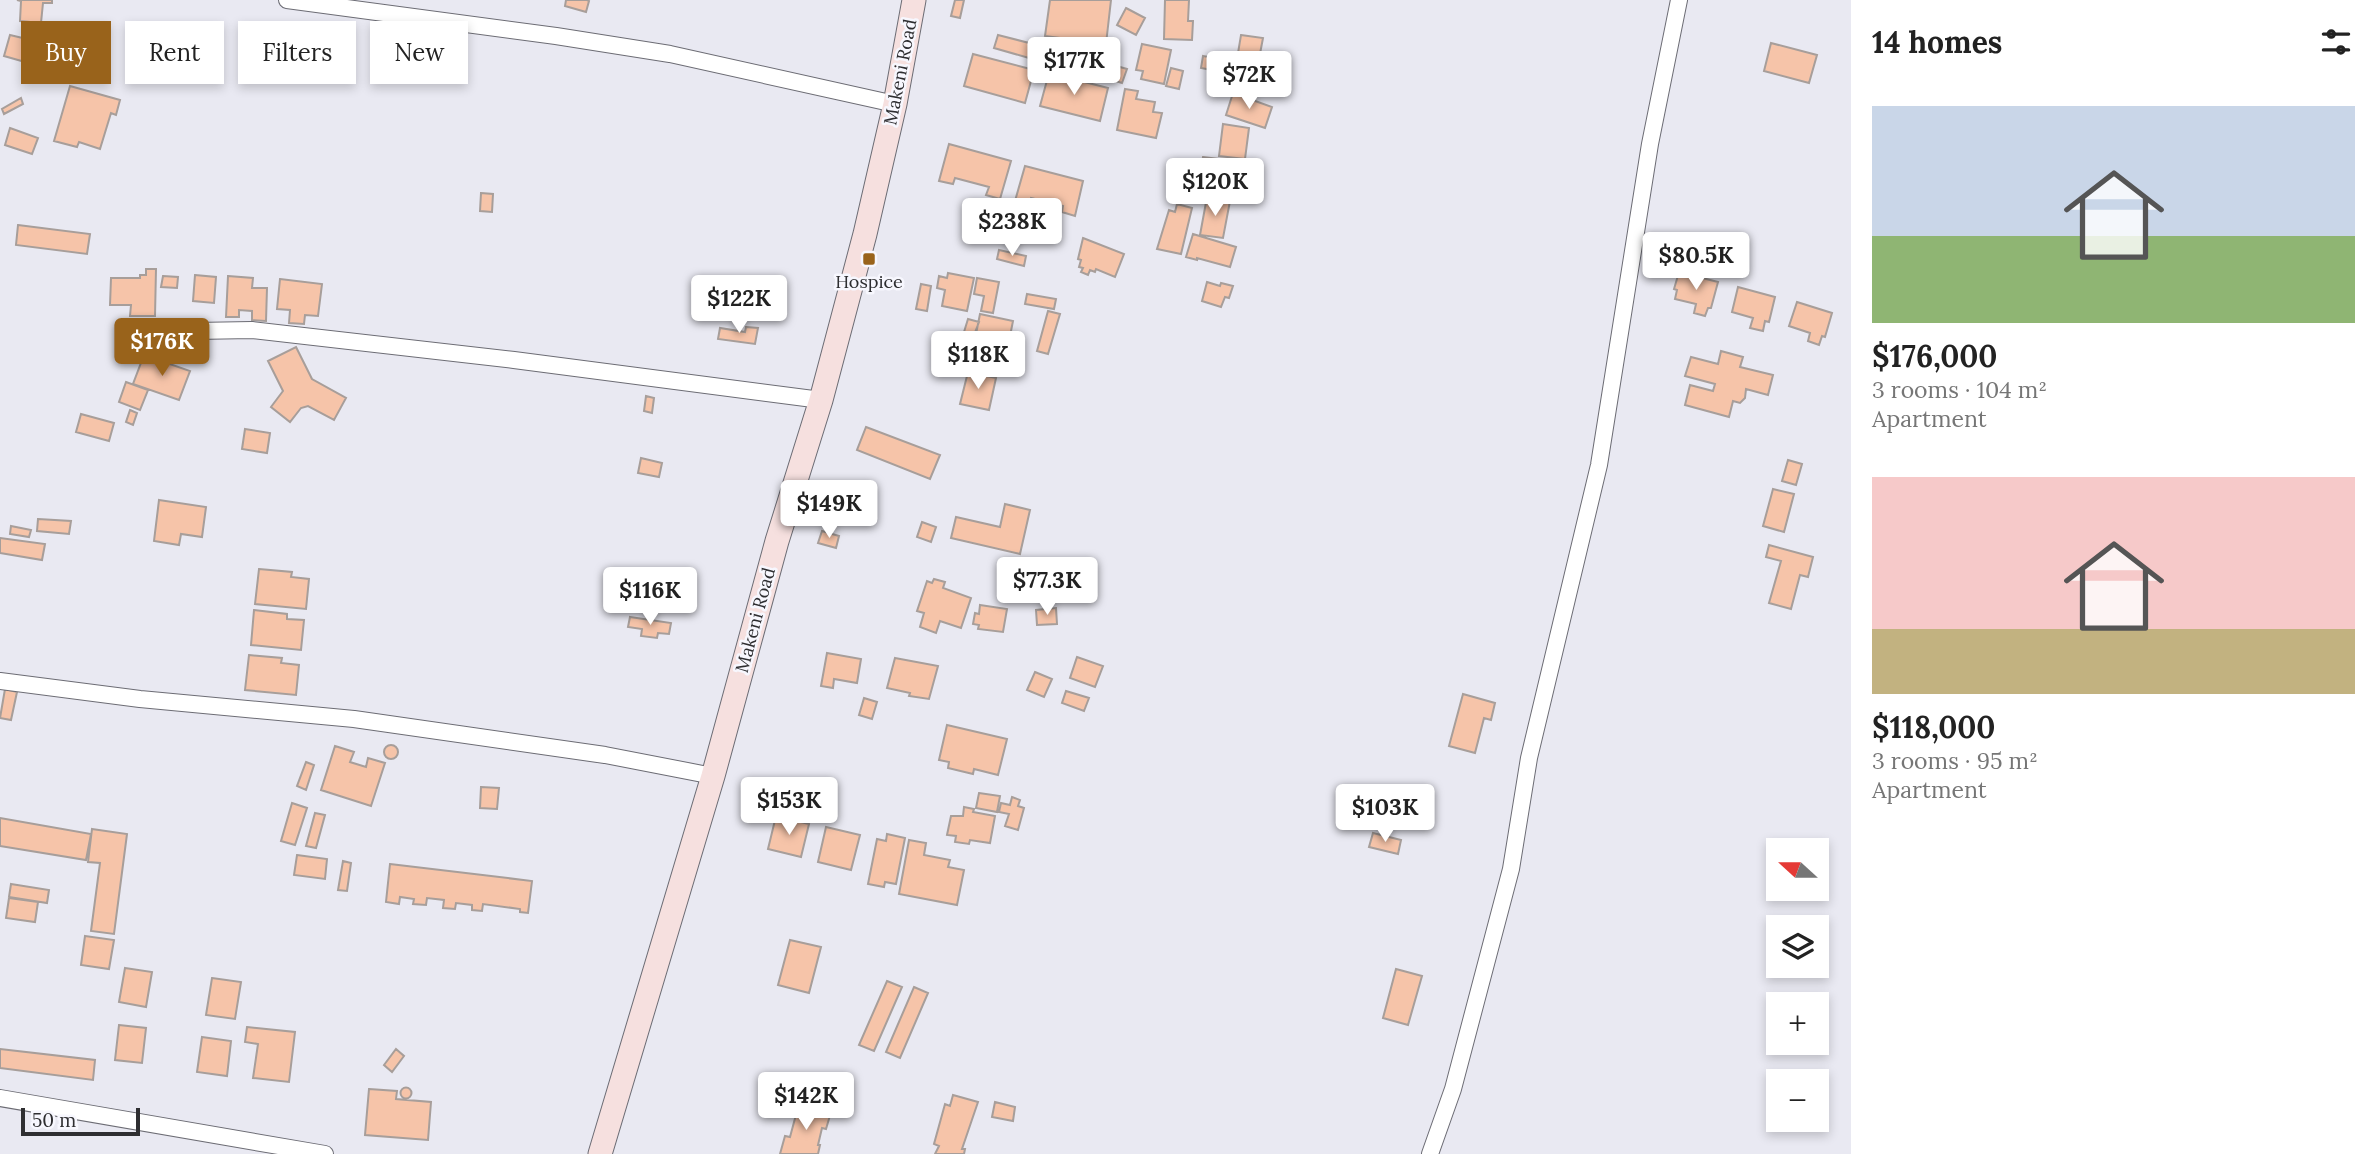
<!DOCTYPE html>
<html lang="en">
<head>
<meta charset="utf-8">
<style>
  body { margin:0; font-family:Lora,serif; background:#f6f6f6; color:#222; height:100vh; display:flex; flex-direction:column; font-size:26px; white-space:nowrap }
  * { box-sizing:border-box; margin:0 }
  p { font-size:23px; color:#767676 }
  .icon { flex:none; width:38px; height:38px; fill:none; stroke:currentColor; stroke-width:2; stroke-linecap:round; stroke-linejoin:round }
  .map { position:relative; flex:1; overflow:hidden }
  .drawer { display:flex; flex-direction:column; background:#fff; width:525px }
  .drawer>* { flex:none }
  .top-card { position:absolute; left:21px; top:21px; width:665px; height:63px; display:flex; gap:14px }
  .needle { width:46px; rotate:291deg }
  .controls { position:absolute; left:1766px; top:838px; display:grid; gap:14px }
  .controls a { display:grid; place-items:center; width:63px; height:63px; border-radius:0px; background:#fff; box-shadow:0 4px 10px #0003; font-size:35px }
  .scale { position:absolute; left:21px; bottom:18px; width:119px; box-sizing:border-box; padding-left:7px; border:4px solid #2e2e31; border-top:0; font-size:19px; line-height:24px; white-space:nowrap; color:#2e2e31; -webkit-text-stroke:5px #f7f7fe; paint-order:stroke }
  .price { position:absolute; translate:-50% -60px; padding:0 16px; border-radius:7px; background:#fff; color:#222; font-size:23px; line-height:46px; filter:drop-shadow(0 2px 4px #0008) }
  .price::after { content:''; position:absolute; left:50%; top:42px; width:21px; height:16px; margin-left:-10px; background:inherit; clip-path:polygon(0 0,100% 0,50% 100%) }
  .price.selected { background:#99631b; color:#fff }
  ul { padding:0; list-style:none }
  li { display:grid; align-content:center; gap:14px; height:371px; padding:0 21px }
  li span { display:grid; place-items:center; height:217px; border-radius:0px; color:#555 }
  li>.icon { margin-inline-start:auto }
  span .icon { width:126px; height:126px; fill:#fffc; stroke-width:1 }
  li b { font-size:30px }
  h2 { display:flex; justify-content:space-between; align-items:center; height:84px; padding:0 21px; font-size:30px }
  .pill { padding:0 24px; border-radius:0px; background:#fff; box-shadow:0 4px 10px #0003; font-size:24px; line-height:63px }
  .pill.selected { background:#99631b; color:#fff }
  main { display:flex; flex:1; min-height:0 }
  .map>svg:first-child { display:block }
  .building { fill:#f6c4a9; stroke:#a79e9a; stroke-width:2 }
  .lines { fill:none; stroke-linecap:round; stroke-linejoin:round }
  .minor-casing { stroke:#6c6c74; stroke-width:18 }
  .secondary-casing { stroke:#6c6c74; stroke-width:25 }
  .minor { stroke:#fff; stroke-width:16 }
  .secondary { stroke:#f6e0df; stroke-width:23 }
  .poi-dot { fill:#99631b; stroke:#f7f7fe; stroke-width:2.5 }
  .labels { text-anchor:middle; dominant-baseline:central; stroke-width:5; stroke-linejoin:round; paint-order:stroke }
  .street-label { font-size:18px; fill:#2e2e31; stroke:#f7f7fe }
  .poi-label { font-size:18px; fill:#2e2e31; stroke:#f7f7fe }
</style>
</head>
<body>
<main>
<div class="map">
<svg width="1851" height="1154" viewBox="0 0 1851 1154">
  <rect width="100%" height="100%" fill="#e9e9f2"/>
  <path class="building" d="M 17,0 L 52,0 L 52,3 L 43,3 L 41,23 L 20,21 L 21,1 Z
    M 566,0 L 587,0 L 589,1 L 586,12 L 565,6 Z
    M 955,0 L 964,0 L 960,18 L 951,16 Z
    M 1050,0 L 1111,0 L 1106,44 L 1045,36 Z
    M 1165,0 L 1189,0 L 1188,21 L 1193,21 L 1192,40 L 1164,39 Z
    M 1126,8 L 1145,18 L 1136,35 L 1117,25 Z
    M 10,35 L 52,45 L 46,68 L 4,56 Z
    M 998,35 L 1033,44 L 1029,58 L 994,48 Z
    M 1241,35 L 1263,38 L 1259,59 L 1271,61 L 1268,83 L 1234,77 Z
    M 1771,43 L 1817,55 L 1809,83 L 1764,71 Z
    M 1142,44 L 1171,50 L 1164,84 L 1141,79 L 1143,71 L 1136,70 Z
    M 54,52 L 63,55 L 60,64 L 51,61 Z
    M 973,54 L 1034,70 L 1025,103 L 964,86 Z
    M 1203,56 L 1219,59 L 1217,71 L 1201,68 Z
    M 1088,58 L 1127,69 L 1122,83 L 1084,71 Z
    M 1171,68 L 1183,71 L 1179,89 L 1166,86 Z
    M 1049,73 L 1108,88 L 1100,121 L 1040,106 Z
    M 70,86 L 120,100 L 116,115 L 111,113 L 100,149 L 79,142 L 77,147 L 54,141 Z
    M 1125,89 L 1138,91 L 1136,99 L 1155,102 L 1153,112 L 1162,113 L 1156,138 L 1117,130 Z
    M 1233,93 L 1272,107 L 1265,128 L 1226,115 Z
    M 21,98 L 23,104 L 4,114 L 2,109 Z
    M 1223,124 L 1249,128 L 1245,159 L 1219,156 Z
    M 10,128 L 38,138 L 32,154 L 5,145 Z
    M 949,144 L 1011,161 L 1000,199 L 986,195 L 989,187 L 955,178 L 953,184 L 939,181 Z
    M 1203,157 L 1220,159 L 1216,185 L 1199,183 Z
    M 1025,166 L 1083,181 L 1075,216 L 1062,212 L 1063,206 L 1031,198 L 1029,204 L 1015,201 Z
    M 481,193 L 493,194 L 492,212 L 480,211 Z
    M 1207,197 L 1230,201 L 1223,238 L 1200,235 Z
    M 1177,204 L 1192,208 L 1181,254 L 1157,249 L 1169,210 L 1175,212 Z
    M 18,225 L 90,234 L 87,254 L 16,245 Z
    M 1193,234 L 1236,247 L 1230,267 L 1197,258 L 1197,260 L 1186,257 Z
    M 1083,238 L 1124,254 L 1115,277 L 1096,269 L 1095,272 L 1090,270 L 1088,275 L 1081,272 L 1083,268 L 1079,267 L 1081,260 L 1078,259 Z
    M 999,250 L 1026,256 L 1024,266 L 997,259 Z
    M 146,269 L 156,269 L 155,316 L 130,316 L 131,305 L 110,305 L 111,278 L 140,278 L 140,275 L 146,275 Z
    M 1679,272 L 1718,282 L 1711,308 L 1708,308 L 1705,316 L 1694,313 L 1696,304 L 1675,299 L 1677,290 L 1674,289 Z
    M 948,273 L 974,278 L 967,311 L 942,306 L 945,290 L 937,288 L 939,276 L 947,278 Z
    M 195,275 L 216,277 L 214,303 L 193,301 Z
    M 163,276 L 178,277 L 177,288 L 161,287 Z
    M 228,276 L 253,278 L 252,288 L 267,288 L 266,321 L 252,320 L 252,311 L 239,310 L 239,317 L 226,317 Z
    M 977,278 L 999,282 L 993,313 L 981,311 L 984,296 L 974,294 Z
    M 280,279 L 322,284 L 318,316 L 305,315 L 304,324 L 289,323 L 290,310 L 277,309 Z
    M 1207,282 L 1220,286 L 1221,283 L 1233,286 L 1229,298 L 1225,297 L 1221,307 L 1202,301 Z
    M 921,284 L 931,286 L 927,311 L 916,309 Z
    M 1738,287 L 1775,297 L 1769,322 L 1765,321 L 1763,331 L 1750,328 L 1753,318 L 1732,312 Z
    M 1027,294 L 1056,299 L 1054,309 L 1025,304 Z
    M 1797,302 L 1832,313 L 1825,337 L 1822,336 L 1819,345 L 1808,341 L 1810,333 L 1789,326 Z
    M 1048,311 L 1060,314 L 1048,354 L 1037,351 Z
    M 980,314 L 1013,321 L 1008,346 L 975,339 Z
    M 968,319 L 979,322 L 974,335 L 964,332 Z
    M 746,327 L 758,328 L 755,344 L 718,339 L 720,328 L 745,332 Z
    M 296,347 L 312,379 L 346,398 L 334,420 L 308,406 L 301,408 L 290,422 L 271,407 L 283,391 L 268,361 Z
    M 1721,351 L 1743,357 L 1740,367 L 1773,375 L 1768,395 L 1746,389 L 1745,398 L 1740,403 L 1733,401 L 1729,417 L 1685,405 L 1690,385 L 1713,391 L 1715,384 L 1685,376 L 1691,357 L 1718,364 Z
    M 144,355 L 190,371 L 179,400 L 133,384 Z
    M 968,372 L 996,378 L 989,410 L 960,404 Z
    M 126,382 L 148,390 L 140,410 L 119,402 Z
    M 646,396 L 654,398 L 652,413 L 644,411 Z
    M 130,410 L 137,413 L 133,425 L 126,422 Z
    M 81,414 L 114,423 L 109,441 L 76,432 Z
    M 866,427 L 940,455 L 930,479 L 857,450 Z
    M 245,429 L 270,433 L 267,453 L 242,449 Z
    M 641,458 L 662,463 L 659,477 L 638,473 Z
    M 1788,460 L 1802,464 L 1796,485 L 1782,481 Z
    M 1773,489 L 1794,494 L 1784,532 L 1763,526 Z
    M 159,500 L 206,507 L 202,537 L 181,534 L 179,545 L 154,541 Z
    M 1005,504 L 1030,510 L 1020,554 L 951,538 L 956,517 L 1000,527 Z
    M 38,519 L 71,521 L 69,534 L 37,531 Z
    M 922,522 L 936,527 L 931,542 L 917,537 Z
    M 11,526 L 31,530 L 29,537 L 10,534 Z
    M 822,531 L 839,536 L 836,548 L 818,543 Z
    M 0,538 L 45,544 L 42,560 L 0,553 Z
    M 1769,545 L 1813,557 L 1808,577 L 1800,575 L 1791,609 L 1769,603 L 1781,561 L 1766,557 Z
    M 259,569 L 292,572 L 291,577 L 309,579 L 306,609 L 255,604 Z
    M 934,579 L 945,582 L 943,588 L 971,598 L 961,628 L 940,621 L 936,633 L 920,627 L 924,613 L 917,611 L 927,581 L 932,583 Z
    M 980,605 L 1007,609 L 1003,632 L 978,629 L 979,625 L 973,624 L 975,613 L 979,614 Z
    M 1056,608 L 1057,624 L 1037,625 L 1036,610 Z
    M 254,610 L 287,614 L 287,619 L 304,620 L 301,650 L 251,645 Z
    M 630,617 L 671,623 L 669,634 L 658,633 L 657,638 L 641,636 L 642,629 L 628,627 Z
    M 827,653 L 861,659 L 857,683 L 834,679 L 833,688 L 821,686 Z
    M 249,655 L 282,658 L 281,663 L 299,665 L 296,695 L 245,690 Z
    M 1077,657 L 1103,666 L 1095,687 L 1070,678 Z
    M 895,658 L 938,666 L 929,699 L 909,696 L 910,693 L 887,688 Z
    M 1035,672 L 1052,679 L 1044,697 L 1027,690 Z
    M 5,689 L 17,692 L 11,720 L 0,718 Z
    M 1066,691 L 1089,698 L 1084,711 L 1062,703 Z
    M 1463,694 L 1495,703 L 1491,720 L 1484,718 L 1475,753 L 1449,746 Z
    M 864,698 L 877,702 L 872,719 L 859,715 Z
    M 947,725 L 1007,739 L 998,775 L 974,769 L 973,774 L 948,768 L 949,762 L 939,760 Z
    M384 752a7 7 0 1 1 14 0a7 7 0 1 1-14 0Z
    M 335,746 L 354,752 L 350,762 L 366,767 L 368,758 L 385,763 L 371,806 L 321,790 Z
    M 306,762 L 314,765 L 306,790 L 297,786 Z
    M 481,787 L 499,788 L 497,809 L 480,808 Z
    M 979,793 L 1000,796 L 997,812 L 976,808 Z
    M 1012,797 L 1020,800 L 1018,806 L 1024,808 L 1018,830 L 1005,826 L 1009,814 L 999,812 L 1001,803 L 1010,805 Z
    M 292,803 L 307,808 L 295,845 L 281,841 Z
    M 964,807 L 974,809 L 973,812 L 995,816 L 990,843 L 970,840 L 969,844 L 955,842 L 956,836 L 947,835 L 951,816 L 963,816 Z
    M 315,813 L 325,815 L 316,848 L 306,846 Z
    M 776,816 L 809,824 L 801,857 L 768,849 Z
    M 0,818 L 91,834 L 86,860 L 0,846 Z
    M 826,827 L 860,835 L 851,870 L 818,862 Z
    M 92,829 L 127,834 L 114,934 L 91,931 L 100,863 L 88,862 Z
    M 1373,833 L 1401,840 L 1398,854 L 1369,847 Z
    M 887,834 L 905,838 L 896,884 L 885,882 L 884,887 L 868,884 L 877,839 L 886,841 Z
    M 909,840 L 926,843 L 924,855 L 950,860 L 948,867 L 964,870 L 957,905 L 899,894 Z
    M 297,855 L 327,859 L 325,879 L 294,875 Z
    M 343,861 L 351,863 L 347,891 L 338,890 Z
    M 390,864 L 532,881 L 528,913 L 520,912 L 520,909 L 483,904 L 482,911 L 472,910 L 472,905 L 456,903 L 455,909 L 443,908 L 444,900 L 427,898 L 426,905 L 413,904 L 414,899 L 400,897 L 399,904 L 386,902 Z
    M 11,884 L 49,890 L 47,903 L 9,897 Z
    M 9,898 L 38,902 L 35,922 L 6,918 Z
    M 85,936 L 114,940 L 109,969 L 81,965 Z
    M 790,940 L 821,947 L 809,993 L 778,985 Z
    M 125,968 L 152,972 L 146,1007 L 119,1002 Z
    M 1396,969 L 1422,976 L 1408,1025 L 1383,1018 Z
    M 212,978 L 241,982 L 235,1019 L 206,1015 Z
    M 887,981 L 902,987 L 874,1051 L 859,1045 Z
    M 914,987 L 928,993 L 900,1058 L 886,1052 Z
    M 119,1025 L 146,1028 L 142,1063 L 115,1060 Z
    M 247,1027 L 295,1032 L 289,1082 L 253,1078 L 258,1044 L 245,1042 Z
    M 202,1037 L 231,1041 L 227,1076 L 197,1072 Z
    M 0,1049 L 95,1060 L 93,1080 L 0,1068 Z
    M 396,1049 L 404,1056 L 392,1072 L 384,1065 Z
    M400.5 1093a5.5 5.5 0 1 1 11 0a5.5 5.5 0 1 1-11 0Z
    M 369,1089 L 397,1091 L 396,1099 L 431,1102 L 428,1140 L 365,1135 Z
    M 953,1095 L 978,1102 L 962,1149 L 965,1149 L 964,1154 L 935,1154 L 939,1146 L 934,1144 L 945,1104 L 950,1106 Z
    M 995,1102 L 1015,1107 L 1013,1121 L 992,1117 Z
    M 802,1105 L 831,1112 L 826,1129 L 822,1128 L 818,1145 L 820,1145 L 818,1154 L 780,1154 L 785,1136 L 790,1137 L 797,1111 L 801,1112 Z"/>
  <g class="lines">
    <defs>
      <path id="minor" d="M 287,0 L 556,36 L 670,54 L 895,104
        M 143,346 L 168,335 L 195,331 L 252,330 L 514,360 L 821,400
        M 0,681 L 140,699 L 354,719 L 605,755 L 713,776
        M 0,1098 L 325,1154
        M 1430,1154 L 1453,1089 L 1511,869 L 1529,758 L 1599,465 L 1650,144 L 1679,0"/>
      <path id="secondary" d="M 600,1154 L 713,776 L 777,541 L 821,400 L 865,234 L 895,104 L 914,0"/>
    </defs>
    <use href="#minor" class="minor-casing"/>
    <use href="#secondary" class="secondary-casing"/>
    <use href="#minor" class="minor"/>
    <use href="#secondary" class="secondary"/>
  </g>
  <rect class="poi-dot" x="862" y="252" width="14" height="14" rx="3.5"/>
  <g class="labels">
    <g class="street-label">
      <text transform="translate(900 72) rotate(-79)">Makeni Road</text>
      <text transform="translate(755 620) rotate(-75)">Makeni Road</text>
    </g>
    <g class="poi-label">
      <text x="869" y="281">Hospice</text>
    </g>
  </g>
</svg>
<div class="controls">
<a><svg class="needle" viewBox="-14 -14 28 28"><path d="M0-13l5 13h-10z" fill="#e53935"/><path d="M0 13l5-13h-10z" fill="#767676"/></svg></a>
<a><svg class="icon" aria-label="layers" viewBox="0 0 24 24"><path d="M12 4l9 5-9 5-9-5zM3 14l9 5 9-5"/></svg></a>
<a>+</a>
<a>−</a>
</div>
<div class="scale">50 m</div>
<b class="price" style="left:1074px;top:97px">$177K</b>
<b class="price" style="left:1249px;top:111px">$72K</b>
<b class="price" style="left:1215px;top:218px">$120K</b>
<b class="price" style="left:1012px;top:258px">$238K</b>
<b class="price" style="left:1696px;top:292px">$80.5K</b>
<b class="price" style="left:739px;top:335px">$122K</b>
<b class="price selected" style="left:162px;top:378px">$176K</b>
<b class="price" style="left:978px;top:391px">$118K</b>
<b class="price" style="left:829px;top:540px">$149K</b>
<b class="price" style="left:1047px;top:617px">$77.3K</b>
<b class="price" style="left:650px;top:627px">$116K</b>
<b class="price" style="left:789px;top:837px">$153K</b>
<b class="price" style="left:1385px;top:844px">$103K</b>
<b class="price" style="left:806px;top:1132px">$142K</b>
<div class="top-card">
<a class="pill selected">Buy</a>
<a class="pill">Rent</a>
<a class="pill">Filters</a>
<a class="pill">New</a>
</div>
</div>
<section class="drawer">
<h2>14 homes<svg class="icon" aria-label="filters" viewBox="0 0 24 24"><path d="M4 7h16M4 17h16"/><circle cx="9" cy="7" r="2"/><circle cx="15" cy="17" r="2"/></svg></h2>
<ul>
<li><span style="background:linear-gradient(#c9d6e8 60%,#8fb573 0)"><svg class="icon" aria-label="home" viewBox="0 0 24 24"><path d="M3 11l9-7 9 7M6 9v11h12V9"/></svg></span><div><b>$176,000</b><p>3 rooms · 104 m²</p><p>Apartment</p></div></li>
<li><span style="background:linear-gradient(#f6c9c9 70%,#c2b280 0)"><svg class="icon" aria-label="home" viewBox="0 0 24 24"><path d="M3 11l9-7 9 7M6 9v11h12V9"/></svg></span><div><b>$118,000</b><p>3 rooms · 95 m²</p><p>Apartment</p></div></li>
</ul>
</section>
</main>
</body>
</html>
